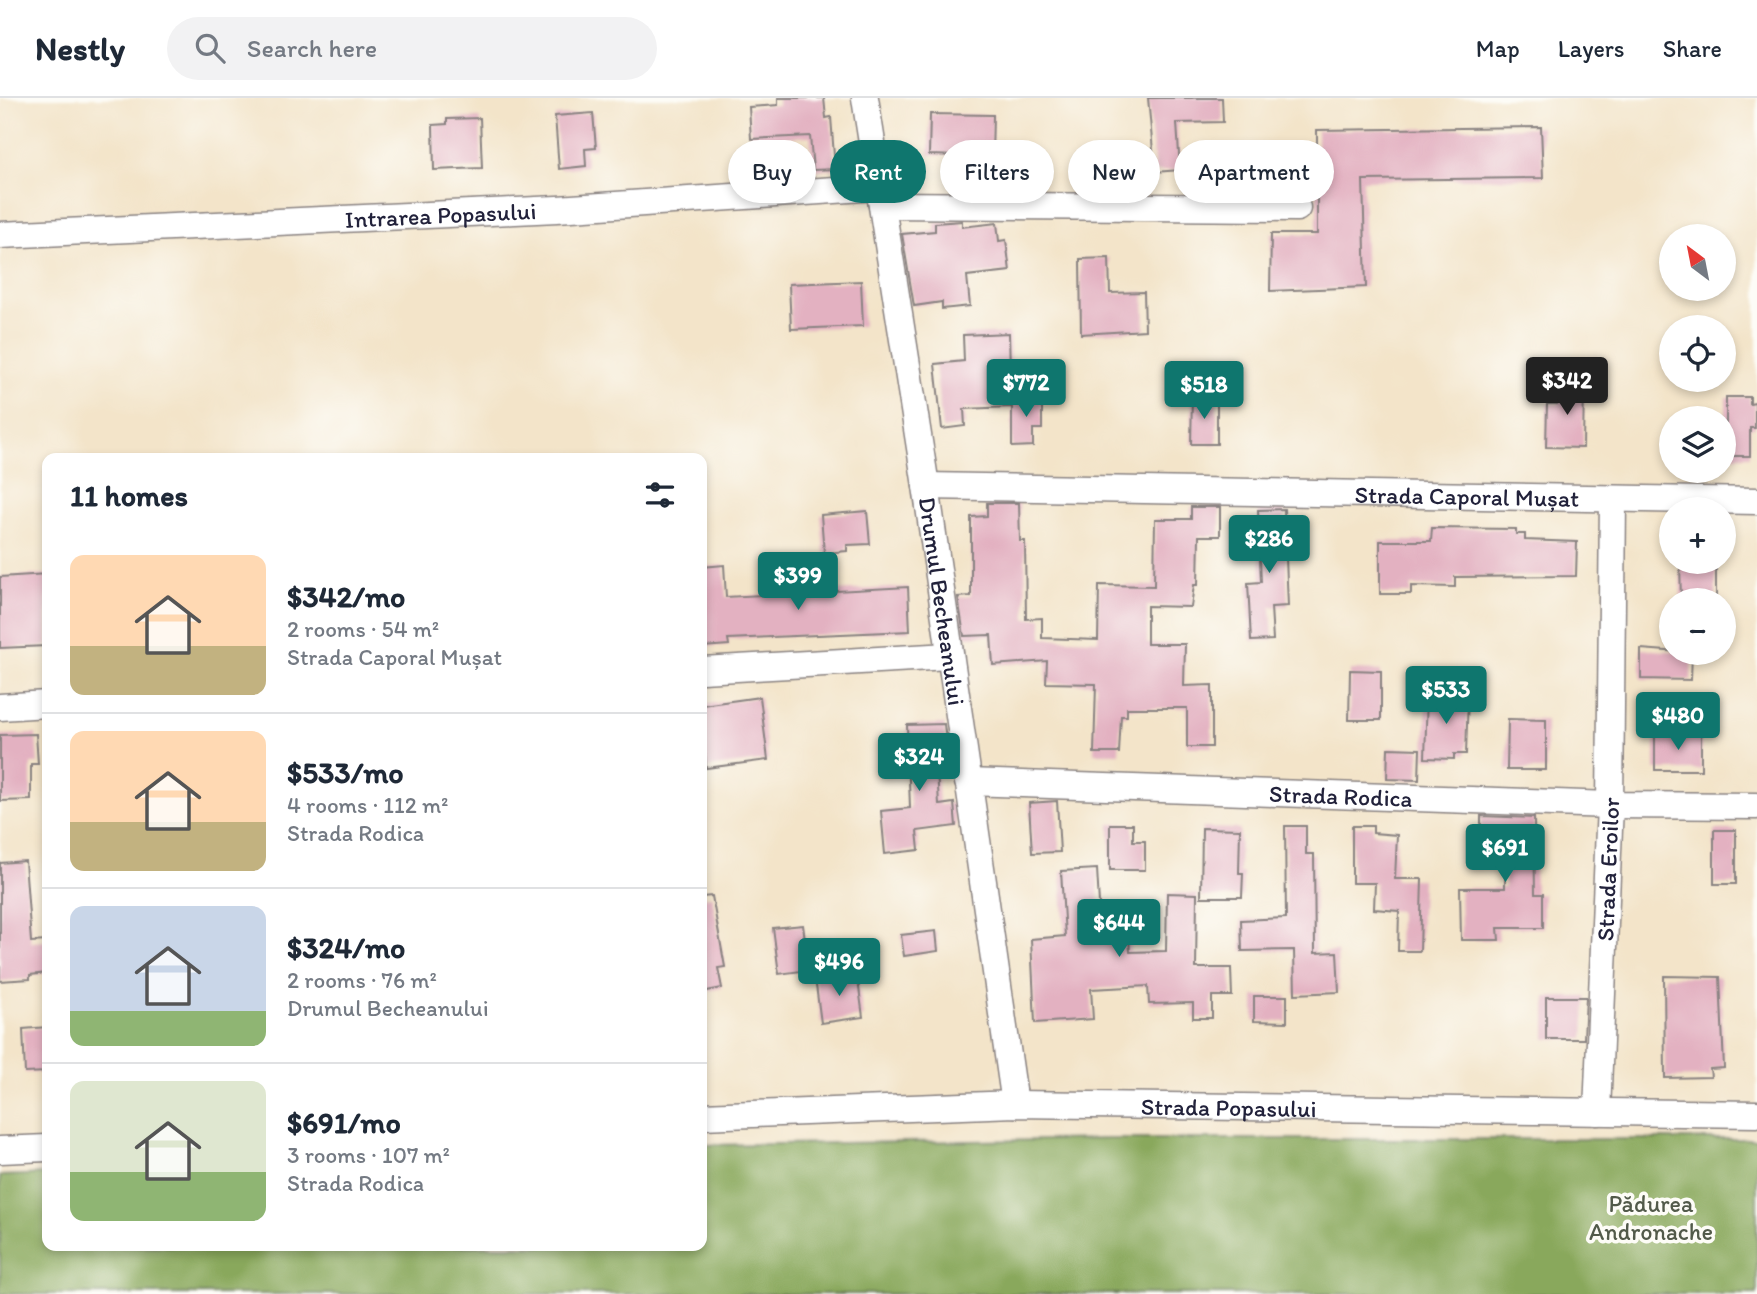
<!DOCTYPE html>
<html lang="en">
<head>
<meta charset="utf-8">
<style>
  body { margin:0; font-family:Itim,sans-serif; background:#f2f2f3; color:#1f2937; height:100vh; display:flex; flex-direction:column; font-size:26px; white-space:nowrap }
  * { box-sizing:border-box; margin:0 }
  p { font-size:23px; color:#747a83 }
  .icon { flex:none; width:38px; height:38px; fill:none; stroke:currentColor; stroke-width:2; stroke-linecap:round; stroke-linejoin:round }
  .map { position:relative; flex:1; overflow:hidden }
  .panel { position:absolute; left:42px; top:355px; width:665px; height:798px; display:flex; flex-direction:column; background:#fff; border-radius:14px; box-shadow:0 4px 10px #0003 }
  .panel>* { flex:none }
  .guide { position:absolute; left:728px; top:42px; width:665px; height:63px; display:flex; gap:14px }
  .needle { width:46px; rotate:328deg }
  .fabs { position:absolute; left:1659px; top:126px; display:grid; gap:14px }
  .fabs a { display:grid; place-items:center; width:77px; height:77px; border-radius:50%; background:#fff; box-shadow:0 4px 10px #0003; font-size:35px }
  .price { position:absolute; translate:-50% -60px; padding:0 16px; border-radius:7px; background:#0f766e; color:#fff; font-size:23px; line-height:46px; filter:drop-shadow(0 2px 4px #0008) }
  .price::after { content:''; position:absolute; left:50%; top:42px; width:21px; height:16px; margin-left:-10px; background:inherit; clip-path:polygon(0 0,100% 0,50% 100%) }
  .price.selected { background:#222; color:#fff }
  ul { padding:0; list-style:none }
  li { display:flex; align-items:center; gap:21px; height:175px; padding:0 28px }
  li+li { border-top:2px solid #e0e1e3 }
  li span { display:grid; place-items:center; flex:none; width:196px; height:140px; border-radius:14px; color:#555 }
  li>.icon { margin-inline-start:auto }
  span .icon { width:84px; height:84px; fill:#fffc; stroke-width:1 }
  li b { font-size:30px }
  h2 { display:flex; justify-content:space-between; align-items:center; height:84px; padding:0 28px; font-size:30px }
  .chip { padding:0 24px; border-radius:32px; background:#fff; box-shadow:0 4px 10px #0003; font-size:24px; line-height:63px }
  .chip.selected { background:#0f766e; color:#fff }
  header { display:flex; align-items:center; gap:42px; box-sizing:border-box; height:98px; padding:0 35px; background:#fff; border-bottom:2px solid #e0e1e3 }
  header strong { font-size:33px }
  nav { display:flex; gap:38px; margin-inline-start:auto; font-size:24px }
  .search { width:490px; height:63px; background:#f2f2f3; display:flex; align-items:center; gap:18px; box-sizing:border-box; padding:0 24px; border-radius:38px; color:#747a83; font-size:26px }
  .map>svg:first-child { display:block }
  .forest { fill:#89a85c; stroke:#56654c; stroke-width:2 }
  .building { fill:#e3b1c1 }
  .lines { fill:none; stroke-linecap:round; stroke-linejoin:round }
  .minor-casing { stroke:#8a8382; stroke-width:29 }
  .minor { stroke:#fff; stroke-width:26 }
  .labels { text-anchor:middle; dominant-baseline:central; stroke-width:7; stroke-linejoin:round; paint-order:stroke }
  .street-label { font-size:24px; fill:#22223b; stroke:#fdfcf7 }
  .park-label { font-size:24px; fill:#525a4a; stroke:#fdfcf7 }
</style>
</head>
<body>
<header>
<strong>Nestly</strong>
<div class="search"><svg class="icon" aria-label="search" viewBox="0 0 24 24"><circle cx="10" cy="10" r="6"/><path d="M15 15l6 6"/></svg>Search here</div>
<nav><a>Map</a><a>Layers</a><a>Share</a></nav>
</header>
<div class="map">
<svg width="1757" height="1196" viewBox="0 0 1757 1196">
  <rect width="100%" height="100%" fill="#fdfcf7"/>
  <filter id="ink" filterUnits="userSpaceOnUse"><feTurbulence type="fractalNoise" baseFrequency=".0143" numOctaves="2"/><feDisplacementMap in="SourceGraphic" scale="14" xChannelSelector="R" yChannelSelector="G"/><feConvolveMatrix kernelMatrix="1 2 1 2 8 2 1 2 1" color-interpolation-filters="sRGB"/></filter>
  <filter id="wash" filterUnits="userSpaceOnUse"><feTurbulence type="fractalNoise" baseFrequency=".00686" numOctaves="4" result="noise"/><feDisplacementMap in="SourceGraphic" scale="28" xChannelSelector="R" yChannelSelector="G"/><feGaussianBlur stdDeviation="1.57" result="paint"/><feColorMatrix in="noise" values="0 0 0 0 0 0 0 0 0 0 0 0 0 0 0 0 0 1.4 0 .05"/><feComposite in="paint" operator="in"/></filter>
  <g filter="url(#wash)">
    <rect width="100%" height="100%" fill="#f3e4c9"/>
    <path class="forest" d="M 1110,1041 L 1757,1041 L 1757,1196 L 0,1196 L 0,1078 L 47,1076 L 47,1148 L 702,1148 L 702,1047 Z"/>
    <g id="blocks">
      <path class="building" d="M 778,0 L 824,0 L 826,20 L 831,19 L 835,71 L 813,72 L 810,38 L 751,41 L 749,9 L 778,7 Z
        M 1148,0 L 1222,0 L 1223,24 L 1177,25 L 1180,72 L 1155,74 Z
        M 593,15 L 596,50 L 585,51 L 586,68 L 559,71 L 555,18 Z
        M 930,16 L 993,17 L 992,59 L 929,57 Z
        M 480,20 L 482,70 L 434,72 L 433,27 L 447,26 L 447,21 Z
        M 1541,29 L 1543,80 L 1363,82 L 1366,189 L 1270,193 L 1271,136 L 1317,136 L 1317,32 Z
        M 962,123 L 962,129 L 997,125 L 999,143 L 1006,142 L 1010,173 L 967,178 L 970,208 L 942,211 L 942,204 L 914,208 L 902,136 L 935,133 L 935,125 Z
        M 1109,160 L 1110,195 L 1144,194 L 1145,232 L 1081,236 L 1080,161 Z
        M 861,183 L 863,228 L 791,231 L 789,186 Z
        M 1009,235 L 1011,309 L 964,311 L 965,328 L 942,331 L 935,266 L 964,263 L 963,237 Z
        M 1559,283 L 1584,284 L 1583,350 L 1546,349 L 1547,306 L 1559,306 Z
        M 1012,297 L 1042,297 L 1042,331 L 1033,331 L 1033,348 L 1012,349 Z
        M 1192,299 L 1217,299 L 1217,346 L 1191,346 Z
        M 1726,299 L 1750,299 L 1750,306 L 1755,305 L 1755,330 L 1750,330 L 1750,358 L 1726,358 Z
        M 987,405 L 1019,405 L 1020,443 L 1025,443 L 1026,521 L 1042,520 L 1042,540 L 1098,542 L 1099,487 L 1154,488 L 1155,421 L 1191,421 L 1191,409 L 1220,409 L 1220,438 L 1199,438 L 1198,487 L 1194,487 L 1191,509 L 1147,508 L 1147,546 L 1185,546 L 1184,588 L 1212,587 L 1212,649 L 1187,649 L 1187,610 L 1127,610 L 1127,618 L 1121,618 L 1119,655 L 1094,655 L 1096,586 L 1046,585 L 1047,563 L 993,567 L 991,537 L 964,538 L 958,499 L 971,498 L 971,419 L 987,418 Z
        M 1284,411 L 1288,508 L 1271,509 L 1273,542 L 1251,543 L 1248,485 L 1261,484 L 1258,412 Z
        M 867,413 L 870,446 L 847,447 L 847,453 L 824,455 L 821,417 Z
        M 1432,430 L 1516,431 L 1516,436 L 1525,436 L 1525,442 L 1577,444 L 1576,478 L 1455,479 L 1455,489 L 1411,488 L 1411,496 L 1380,496 L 1380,443 L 1431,443 Z
        M 1680,464 L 1716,464 L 1716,502 L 1681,502 Z
        M 724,467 L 726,499 L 908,489 L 910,533 L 728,541 L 729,547 L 702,549 L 702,469 Z
        M 47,476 L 47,548 L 0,550 L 0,479 Z
        M 1641,551 L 1692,555 L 1691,582 L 1641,581 Z
        M 1350,572 L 1381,573 L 1381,622 L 1349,622 Z
        M 1427,597 L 1468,598 L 1466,656 L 1454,656 L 1454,661 L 1425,660 Z
        M 760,599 L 768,662 L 706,670 L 702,607 Z
        M 1508,621 L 1546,622 L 1546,672 L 1507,672 Z
        M 944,626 L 947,653 L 936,653 L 939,707 L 954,705 L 956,728 L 917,733 L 919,752 L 885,756 L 881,713 L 910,710 L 907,627 Z
        M 36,636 L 38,666 L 31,666 L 31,702 L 0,703 L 0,637 Z
        M 1655,636 L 1701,636 L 1701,672 L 1655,672 Z
        M 1388,650 L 1420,651 L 1419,682 L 1387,681 Z
        M 1057,703 L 1060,754 L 1032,755 L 1029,705 Z
        M 1481,718 L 1534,720 L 1535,796 L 1543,796 L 1543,830 L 1498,830 L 1499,842 L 1461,842 L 1460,790 L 1505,790 L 1505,751 L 1481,751 Z
        M 1110,726 L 1133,726 L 1133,743 L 1145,743 L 1145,772 L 1110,772 Z
        M 1285,728 L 1306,728 L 1306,756 L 1314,756 L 1315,855 L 1337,854 L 1339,894 L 1295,896 L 1294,852 L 1242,853 L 1241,822 L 1286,820 Z
        M 1352,728 L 1373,728 L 1373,735 L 1397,737 L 1395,781 L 1422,781 L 1420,853 L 1398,853 L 1399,813 L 1374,811 L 1375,785 L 1352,785 Z
        M 1202,730 L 1240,731 L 1239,775 L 1243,775 L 1242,799 L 1201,799 Z
        M 1714,732 L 1736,732 L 1736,786 L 1714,786 Z
        M 25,763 L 31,844 L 47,843 L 47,875 L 30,877 L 30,881 L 0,883 L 0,765 Z
        M 1097,771 L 1101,840 L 1129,839 L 1130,854 L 1166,853 L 1167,795 L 1197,796 L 1196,870 L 1231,870 L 1232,898 L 1212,898 L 1212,920 L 1193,920 L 1193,905 L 1149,906 L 1148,888 L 1091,891 L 1093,921 L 1035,925 L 1031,841 L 1065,838 L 1061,773 Z
        M 712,798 L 725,869 L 718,870 L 722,890 L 702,894 L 702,799 Z
        M 803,827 L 809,872 L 779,876 L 773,830 Z
        M 936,833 L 938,853 L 904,858 L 901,837 Z
        M 857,875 L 863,919 L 821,925 L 815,880 Z
        M 1664,878 L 1720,879 L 1724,970 L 1710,971 L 1711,979 L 1665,980 Z
        M 1254,898 L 1287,898 L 1287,924 L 1254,923 Z
        M 1546,899 L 1586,899 L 1584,941 L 1546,941 Z
        M 47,929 L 47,974 L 25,975 L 23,931 Z"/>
    </g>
  </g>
  <g filter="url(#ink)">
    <use href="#blocks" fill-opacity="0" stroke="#8a8382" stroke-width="2"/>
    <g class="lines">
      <defs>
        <g id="minor">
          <path id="s1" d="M 865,0 L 926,388 L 1015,1006"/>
          <path d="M 882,107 L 1297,110"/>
          <path id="s2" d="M 0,137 L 557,111 L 879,89"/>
          <path id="s3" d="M 926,388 L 1757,403"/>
          <path d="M 702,572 L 949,558"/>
          <path d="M 0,609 L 47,606"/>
          <path id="s4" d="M 968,684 L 1610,707 L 1757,708"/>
          <path id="s5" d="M 1597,1014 L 1610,707 L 1613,402"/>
          <path id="s6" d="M 702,1018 L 1015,1006 L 1757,1016"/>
          <path d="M 0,1052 L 47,1050"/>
        </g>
      </defs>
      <use href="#minor" class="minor-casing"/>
      <use href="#minor" class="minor"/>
    </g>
  </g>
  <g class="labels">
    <g class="street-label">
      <text stroke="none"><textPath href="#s2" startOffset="441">Intrarea Popasului</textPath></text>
      <text stroke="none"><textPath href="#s3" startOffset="541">Strada Caporal Mușat</textPath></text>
      <text stroke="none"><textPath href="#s1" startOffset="509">Drumul Becheanului</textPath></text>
      <text stroke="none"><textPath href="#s4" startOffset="373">Strada Rodica</textPath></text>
      <text stroke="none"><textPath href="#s5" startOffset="243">Strada Eroilor</textPath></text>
      <text stroke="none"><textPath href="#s6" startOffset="527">Strada Popasului</textPath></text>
    </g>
    <g class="park-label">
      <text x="1651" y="1105">Pădurea<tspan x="1651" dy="28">Andronache</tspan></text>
    </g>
  </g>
</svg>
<div class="fabs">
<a><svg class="needle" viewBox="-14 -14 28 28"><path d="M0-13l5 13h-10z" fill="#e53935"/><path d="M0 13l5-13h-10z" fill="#747a83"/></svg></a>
<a><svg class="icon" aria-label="locate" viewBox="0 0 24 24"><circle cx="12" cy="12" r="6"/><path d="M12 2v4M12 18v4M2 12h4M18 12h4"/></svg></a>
<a><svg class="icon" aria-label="layers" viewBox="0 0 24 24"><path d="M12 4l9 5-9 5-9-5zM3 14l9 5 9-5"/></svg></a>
<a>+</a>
<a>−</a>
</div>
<b class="price selected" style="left:1567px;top:319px">$342</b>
<b class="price" style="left:1026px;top:321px">$772</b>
<b class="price" style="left:1204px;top:323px">$518</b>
<b class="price" style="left:1269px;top:477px">$286</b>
<b class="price" style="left:798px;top:514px">$399</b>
<b class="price" style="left:1446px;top:628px">$533</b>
<b class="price" style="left:1678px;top:654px">$480</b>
<b class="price" style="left:919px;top:695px">$324</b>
<b class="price" style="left:1505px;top:786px">$691</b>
<b class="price" style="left:1119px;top:861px">$644</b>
<b class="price" style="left:839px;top:900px">$496</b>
<div class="guide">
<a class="chip">Buy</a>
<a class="chip selected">Rent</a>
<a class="chip">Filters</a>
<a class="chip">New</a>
<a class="chip">Apartment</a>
</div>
<section class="panel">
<h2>11 homes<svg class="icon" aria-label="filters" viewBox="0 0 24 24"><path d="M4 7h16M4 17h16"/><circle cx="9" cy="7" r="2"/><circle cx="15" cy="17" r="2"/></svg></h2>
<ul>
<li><span style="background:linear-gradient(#ffd9b3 65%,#c2b280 0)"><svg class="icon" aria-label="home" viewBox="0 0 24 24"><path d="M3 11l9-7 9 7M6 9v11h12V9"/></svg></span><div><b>$342/mo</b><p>2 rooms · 54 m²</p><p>Strada Caporal Mușat</p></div></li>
<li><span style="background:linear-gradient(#ffd9b3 65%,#c2b280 0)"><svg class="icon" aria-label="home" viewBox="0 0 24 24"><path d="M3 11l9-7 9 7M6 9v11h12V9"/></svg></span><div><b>$533/mo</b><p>4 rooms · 112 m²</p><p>Strada Rodica</p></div></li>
<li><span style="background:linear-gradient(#c9d6e8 75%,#8fb573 0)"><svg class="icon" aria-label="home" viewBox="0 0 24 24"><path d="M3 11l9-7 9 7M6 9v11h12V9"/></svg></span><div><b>$324/mo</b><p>2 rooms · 76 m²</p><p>Drumul Becheanului</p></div></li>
<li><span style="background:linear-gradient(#dfe7d0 65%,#8fb573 0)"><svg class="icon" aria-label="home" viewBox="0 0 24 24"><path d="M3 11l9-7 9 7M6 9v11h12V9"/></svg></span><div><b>$691/mo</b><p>3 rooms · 107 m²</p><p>Strada Rodica</p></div></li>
</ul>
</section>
</div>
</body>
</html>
